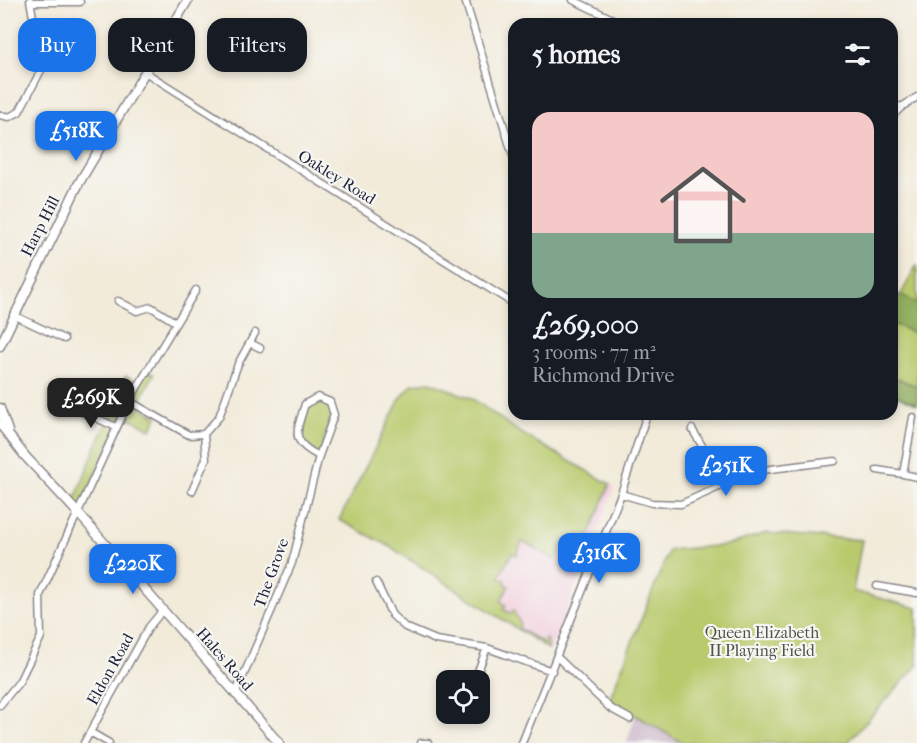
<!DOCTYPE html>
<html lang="en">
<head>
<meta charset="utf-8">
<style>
  body { margin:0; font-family:"IM FELL French Canon",serif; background:#242831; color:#f1f3f6; height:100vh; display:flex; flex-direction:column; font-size:22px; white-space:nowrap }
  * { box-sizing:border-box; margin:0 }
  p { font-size:20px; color:#9ea1a6 }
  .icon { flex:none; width:33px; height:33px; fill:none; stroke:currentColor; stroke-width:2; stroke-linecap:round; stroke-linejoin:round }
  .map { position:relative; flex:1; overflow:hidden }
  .sheet { position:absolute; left:508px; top:18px; width:390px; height:402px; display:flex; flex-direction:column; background:#171b24; border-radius:18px; box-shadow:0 3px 9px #0003 }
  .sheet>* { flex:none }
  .hud { position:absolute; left:18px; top:18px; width:400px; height:54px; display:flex; gap:12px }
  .tools { position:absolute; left:436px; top:670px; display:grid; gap:12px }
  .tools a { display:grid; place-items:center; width:54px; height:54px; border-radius:12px; background:#171b24; box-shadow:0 3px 9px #0003; font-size:30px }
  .price { position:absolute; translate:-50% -51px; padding:0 14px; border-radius:12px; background:#1a73e8; color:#fff; font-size:20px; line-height:39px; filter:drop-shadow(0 2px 3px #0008) }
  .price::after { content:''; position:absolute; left:50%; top:36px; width:18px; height:14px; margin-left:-9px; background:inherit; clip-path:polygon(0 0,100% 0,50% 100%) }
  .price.current { background:#222; color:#fff }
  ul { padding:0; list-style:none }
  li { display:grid; align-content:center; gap:12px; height:318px; padding:0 24px }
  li+li { border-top:2px solid #363941 }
  li span { display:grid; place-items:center; height:186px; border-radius:18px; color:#555 }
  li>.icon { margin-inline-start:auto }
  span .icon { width:108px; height:108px; fill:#fffc; stroke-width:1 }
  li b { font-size:26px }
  h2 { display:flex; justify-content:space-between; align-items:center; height:72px; padding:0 24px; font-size:26px }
  .chip { padding:0 21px; border-radius:18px; background:#171b24; box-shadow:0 3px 9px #0003; font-size:21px; line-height:54px }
  .chip.current { background:#1a73e8; color:#fff }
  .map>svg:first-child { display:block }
  .built { fill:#f3cfdf }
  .industrial { fill:#cfbdce }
  .green { fill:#b9ca6d; stroke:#6e7654; stroke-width:1.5 }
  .forest { fill:#92ae60; stroke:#5a684e; stroke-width:1.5 }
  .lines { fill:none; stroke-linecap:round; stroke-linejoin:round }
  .street-casing { stroke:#8a868a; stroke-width:9 }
  .secondary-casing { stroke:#8a868a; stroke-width:11 }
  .street { stroke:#fff; stroke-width:6 }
  .secondary { stroke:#fff; stroke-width:8 }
  .labels { text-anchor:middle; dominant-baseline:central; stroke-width:4.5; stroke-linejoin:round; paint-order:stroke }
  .street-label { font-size:16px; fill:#22223b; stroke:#f6f6f2 }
  .park-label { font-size:16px; fill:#4f544a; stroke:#f6f6f2 }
</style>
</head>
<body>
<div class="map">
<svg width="917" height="743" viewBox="0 0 917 743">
  <rect width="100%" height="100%" fill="#f6f6f2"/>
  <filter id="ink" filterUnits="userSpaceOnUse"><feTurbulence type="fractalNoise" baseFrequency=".0167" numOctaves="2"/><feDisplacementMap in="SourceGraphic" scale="12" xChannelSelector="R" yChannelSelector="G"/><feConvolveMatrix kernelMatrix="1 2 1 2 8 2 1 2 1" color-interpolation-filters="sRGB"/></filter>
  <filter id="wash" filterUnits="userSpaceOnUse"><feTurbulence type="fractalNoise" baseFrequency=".008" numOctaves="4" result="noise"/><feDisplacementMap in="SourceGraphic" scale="24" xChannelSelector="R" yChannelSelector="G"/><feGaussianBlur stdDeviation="1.35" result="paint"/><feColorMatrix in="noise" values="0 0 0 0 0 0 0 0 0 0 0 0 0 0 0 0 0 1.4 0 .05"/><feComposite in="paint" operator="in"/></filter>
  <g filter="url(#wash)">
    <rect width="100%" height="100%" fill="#f2ebda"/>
    <path class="built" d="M 430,382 L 471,398 L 521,433 L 615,487 L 550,651 L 389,546 L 339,520 L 400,399 L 413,384 Z"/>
    <path class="industrial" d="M 636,715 L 667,733 L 683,743 L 626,743 Z"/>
    <path class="green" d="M 917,264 L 917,404 L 893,394 L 892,321 L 895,306 Z
      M 146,370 L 154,374 L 138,405 L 157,417 L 151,429 L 123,415 L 78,513 L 72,507 L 96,446 L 124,389 L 120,387 L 126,376 L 138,382 Z
      M 430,382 L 471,398 L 521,433 L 610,484 L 584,549 L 564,542 L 555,560 L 522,541 L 517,555 L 512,553 L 499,577 L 506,581 L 505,584 L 509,586 L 501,601 L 506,605 L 503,609 L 511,614 L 513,610 L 520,623 L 519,629 L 542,642 L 546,639 L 548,649 L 389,546 L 339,520 L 400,399 L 413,384 Z
      M 321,398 L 334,409 L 319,456 L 297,439 L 307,402 Z
      M 766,533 L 862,540 L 853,591 L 917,608 L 917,666 L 847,743 L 683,743 L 609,700 L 669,550 L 727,545 Z"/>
    <path class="forest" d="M 892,292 L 917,303 L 917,334 L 893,324 Z
      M 893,377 L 917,386 L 917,404 L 893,394 Z"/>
  </g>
  <g filter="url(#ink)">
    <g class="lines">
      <defs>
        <path id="street" d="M 465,0 L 514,159
          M 573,0 L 623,24
          M 31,2 L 80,2
          M 145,72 L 514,304
          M 892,107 L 903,106 L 917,97
          M 0,115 L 9,117 L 19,112 L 47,59 L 46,49 L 34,23 L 30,0
          M 892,116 L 903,106
          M 118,301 L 137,311 L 151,307 L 175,322
          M 13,315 L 64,339
          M 250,343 L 260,348
          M 129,401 L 189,435 L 204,434 L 219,417 L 238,364 L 255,333
          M 76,409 L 116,427
          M 913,417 L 903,474 L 917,477
          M 692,429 L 725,484
          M 877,470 L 903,474
          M 192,491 L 206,459 L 204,434
          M 621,494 L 652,503 L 681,504 L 755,471 L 835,461
          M 376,582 L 392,615 L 405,627 L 436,640 L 487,648 L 552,671
          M 877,586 L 917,593
          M 557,657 L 610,708 L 630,719
          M 474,681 L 487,648
          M 235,695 L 292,563 L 319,456 L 334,415 L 330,402 L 318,397 L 305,404 C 297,431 289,441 319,456
          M 0,705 L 19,682 L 41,637 L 40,595 L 129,401 L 196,290
          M 90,732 L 109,743
          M 84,743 L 149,627 L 163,610
          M 421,743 L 428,743
          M 522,743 L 621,494 L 647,414"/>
        <path id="secondary" d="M 0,346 L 79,183 L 188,0
          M 0,408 L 8,431
          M 0,424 L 25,456 L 78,513 L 279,743"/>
      </defs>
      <use href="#street" class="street-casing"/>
      <use href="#secondary" class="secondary-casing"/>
      <use href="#street" class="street"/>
      <use href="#secondary" class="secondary"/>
    </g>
  </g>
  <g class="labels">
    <g class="street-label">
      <text transform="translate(337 177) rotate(32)">Oakley Road</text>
      <text transform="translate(40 226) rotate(-63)">Harp Hill</text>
      <text transform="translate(271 573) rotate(-70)">The Grove</text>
      <text transform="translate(225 659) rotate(49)">Hales Road</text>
      <text transform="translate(110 669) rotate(-61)">Eldon Road</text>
    </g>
    <g class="park-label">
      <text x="762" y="632">Queen Elizabeth<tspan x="762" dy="18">II Playing Field</tspan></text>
    </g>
  </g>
</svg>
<div class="tools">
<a><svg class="icon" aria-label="locate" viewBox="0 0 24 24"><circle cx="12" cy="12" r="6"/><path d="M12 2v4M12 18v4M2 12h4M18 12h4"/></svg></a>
</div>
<b class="price" style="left:76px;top:162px">£518K</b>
<b class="price current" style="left:91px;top:429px">£269K</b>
<b class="price" style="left:726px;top:497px">£251K</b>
<b class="price" style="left:599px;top:584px">£316K</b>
<b class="price" style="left:133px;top:595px">£220K</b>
<div class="hud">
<a class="chip current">Buy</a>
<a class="chip">Rent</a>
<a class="chip">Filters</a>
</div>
<section class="sheet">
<h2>5 homes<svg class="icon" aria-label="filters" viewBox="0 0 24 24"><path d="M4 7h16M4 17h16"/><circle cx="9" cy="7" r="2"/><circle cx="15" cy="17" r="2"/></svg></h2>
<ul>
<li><span style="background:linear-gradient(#f6c9c9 65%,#7fa58c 0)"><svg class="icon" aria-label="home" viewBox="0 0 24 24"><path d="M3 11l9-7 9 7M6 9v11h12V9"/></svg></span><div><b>£269,000</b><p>3 rooms · 77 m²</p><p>Richmond Drive</p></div></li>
</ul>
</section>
</div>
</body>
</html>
